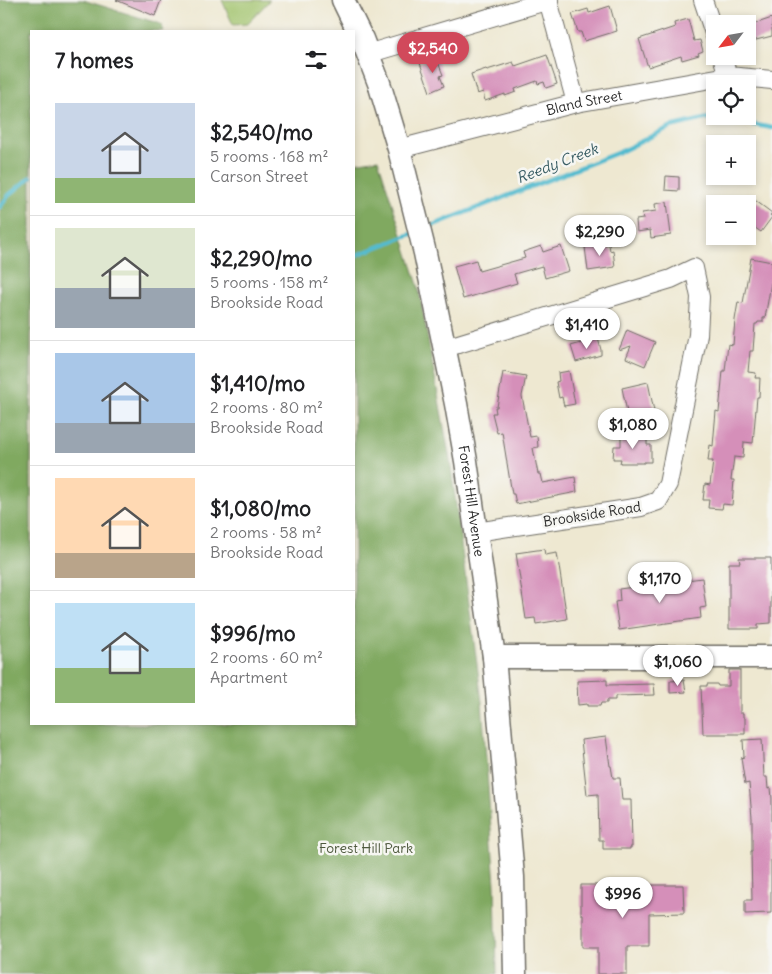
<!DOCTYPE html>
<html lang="en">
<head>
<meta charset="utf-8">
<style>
  body { margin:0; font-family:Delius,sans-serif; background:#f2f2f2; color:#202124; height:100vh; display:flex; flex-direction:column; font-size:19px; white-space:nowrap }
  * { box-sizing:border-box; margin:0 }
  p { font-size:16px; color:#757577 }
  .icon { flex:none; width:28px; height:28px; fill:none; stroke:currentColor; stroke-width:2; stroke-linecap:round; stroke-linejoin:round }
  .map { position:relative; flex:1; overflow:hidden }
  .side { position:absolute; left:30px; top:30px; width:325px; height:695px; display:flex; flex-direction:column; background:#fff; border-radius:0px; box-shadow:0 2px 8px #0003 }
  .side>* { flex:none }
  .needle { width:32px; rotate:239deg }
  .tools { position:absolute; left:706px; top:15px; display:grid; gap:10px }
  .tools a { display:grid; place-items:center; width:50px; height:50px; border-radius:0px; background:#fff; box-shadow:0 2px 8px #0003; font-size:25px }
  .price { position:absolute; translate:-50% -42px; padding:0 11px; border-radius:18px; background:#fff; color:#222; font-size:16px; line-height:32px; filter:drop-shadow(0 1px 2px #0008) }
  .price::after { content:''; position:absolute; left:50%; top:30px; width:15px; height:11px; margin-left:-8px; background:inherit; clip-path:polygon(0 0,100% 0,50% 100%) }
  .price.selected { background:#d1495b; color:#fff }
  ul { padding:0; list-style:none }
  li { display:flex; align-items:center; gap:15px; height:125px; padding:0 25px }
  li+li { border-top:1px solid #e0e0e0 }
  li span { display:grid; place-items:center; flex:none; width:140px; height:100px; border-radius:0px; color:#555 }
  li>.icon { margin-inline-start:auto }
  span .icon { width:60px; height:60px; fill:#fffc; stroke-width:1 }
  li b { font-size:21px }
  h2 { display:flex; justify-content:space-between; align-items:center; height:60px; padding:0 25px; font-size:21px }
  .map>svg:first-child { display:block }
  .green { fill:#a1c36c; stroke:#66774c }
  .forest { fill:#80a960; stroke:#566a46 }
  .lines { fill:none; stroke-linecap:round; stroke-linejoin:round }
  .stream { stroke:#52bbcf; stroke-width:4.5 }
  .building { fill:#d58fb9 }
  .minor-casing { stroke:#6f6d65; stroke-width:20 }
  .major-casing { stroke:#6f6d65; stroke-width:25 }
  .minor { stroke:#fff; stroke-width:18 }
  .major { stroke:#fff; stroke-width:22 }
  .labels { text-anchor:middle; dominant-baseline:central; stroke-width:5; stroke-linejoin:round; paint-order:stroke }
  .street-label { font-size:14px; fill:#2b2b2b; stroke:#f6f6f2 }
  .park-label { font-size:14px; fill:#4e593e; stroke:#f6f6f2 }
  .water-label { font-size:15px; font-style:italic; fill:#395d64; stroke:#f6f6f2 }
</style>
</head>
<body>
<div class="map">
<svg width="772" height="974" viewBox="0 0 772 974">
  <rect width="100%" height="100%" fill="#f6f6f2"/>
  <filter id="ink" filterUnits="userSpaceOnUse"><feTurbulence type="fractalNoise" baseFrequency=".02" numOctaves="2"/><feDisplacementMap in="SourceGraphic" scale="10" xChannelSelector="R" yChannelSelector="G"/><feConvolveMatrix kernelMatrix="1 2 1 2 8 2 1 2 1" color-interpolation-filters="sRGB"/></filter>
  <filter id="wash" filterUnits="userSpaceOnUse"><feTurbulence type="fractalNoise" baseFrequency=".0096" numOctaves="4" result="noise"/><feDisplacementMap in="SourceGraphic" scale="20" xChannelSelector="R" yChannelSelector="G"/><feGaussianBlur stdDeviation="1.12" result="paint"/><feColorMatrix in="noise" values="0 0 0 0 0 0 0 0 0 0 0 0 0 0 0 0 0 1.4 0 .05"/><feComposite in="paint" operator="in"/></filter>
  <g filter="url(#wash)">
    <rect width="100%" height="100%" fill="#eee8d1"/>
    <path class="green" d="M 222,0 L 270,0 L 247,24 L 233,25 Z"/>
    <path class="forest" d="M 0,0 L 83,0 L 161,24 L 164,31 L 31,31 L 31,724 L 354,724 L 354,163 L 378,159 L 418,285 L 450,460 L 482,702 L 495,885 L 497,974 L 0,974 Z"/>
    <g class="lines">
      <path class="stream" d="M 0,207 L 9,195 L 31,177
        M 426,228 L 622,151 L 670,127 L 713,117 L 772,128
        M 354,256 L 414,233"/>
    </g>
    <g id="blocks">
      <path class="building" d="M 116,0 L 161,0 L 155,16 Z
        M 610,6 L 617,31 L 584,41 L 581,32 L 578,32 L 572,14 L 588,9 L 589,13 Z
        M 772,18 L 772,36 L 748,42 L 748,26 Z
        M 688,19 L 694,41 L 700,40 L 703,51 L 698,53 L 699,55 L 682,60 L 681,56 L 648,67 L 639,39 L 675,27 L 674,23 Z
        M 547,55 L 557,84 L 546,88 L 544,82 L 538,84 L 537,81 L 515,89 L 516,92 L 505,96 L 505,94 L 485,101 L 483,92 L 477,94 L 471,74 L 486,69 L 487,70 L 513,62 L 515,66 Z
        M 436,57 L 443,75 L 440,76 L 444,86 L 430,92 L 420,63 Z
        M 666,176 L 679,177 L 679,191 L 665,190 Z
        M 748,195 L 772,213 L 770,215 L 772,217 L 761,232 L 748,223 Z
        M 667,202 L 671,235 L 651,238 L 650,230 L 637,232 L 636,220 L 643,219 L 642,213 L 656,211 L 655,204 Z
        M 609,244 L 610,251 L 613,250 L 615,267 L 588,271 L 585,247 Z
        M 541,246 L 543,252 L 561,246 L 569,271 L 545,278 L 542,266 L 514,274 L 517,283 L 463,299 L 454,266 L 476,260 L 479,271 L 525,258 L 523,252 Z
        M 751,258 L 772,262 L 772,283 L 771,283 L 765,318 L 763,318 L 763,322 L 758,322 L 757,324 L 755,324 L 753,351 L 750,351 L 748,372 L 756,373 L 755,378 L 760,378 L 759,397 L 757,397 L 753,443 L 744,442 L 743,458 L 734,457 L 731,480 L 734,480 L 732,505 L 723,504 L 722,509 L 708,508 L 709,500 L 703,500 L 705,484 L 710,485 L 713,461 L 708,461 L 710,445 L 713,446 L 716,411 L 719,412 L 723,371 L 725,371 L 728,344 L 733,345 L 735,320 L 738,302 L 743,303 Z
        M 627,330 L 655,342 L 645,366 L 626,358 L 631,346 L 619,350 Z
        M 598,338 L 601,350 L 601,355 L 576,362 L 571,346 Z
        M 569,371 L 575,404 L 564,406 L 562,397 L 559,398 L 556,382 L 559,381 L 558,373 Z
        M 503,372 L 526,376 L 522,396 L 530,437 L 537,436 L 538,447 L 533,448 L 538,474 L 541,474 L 543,483 L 575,477 L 577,492 L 516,504 L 514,494 L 512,494 L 502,432 L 497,433 L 492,413 L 496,413 L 495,407 L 497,407 Z
        M 648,382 L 654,411 L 628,417 L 622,388 Z
        M 621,436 L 647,436 L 647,445 L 651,445 L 651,462 L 644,462 L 644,463 L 620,463 L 621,459 L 613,459 L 614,446 L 621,446 Z
        M 544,549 L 545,555 L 557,553 L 567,619 L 536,624 L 535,618 L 526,619 L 516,553 Z
        M 739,558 L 771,558 L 771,623 L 758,624 L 758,629 L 729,629 L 729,563 L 740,563 Z
        M 702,578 L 706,607 L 700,608 L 701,618 L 619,630 L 615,602 L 620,601 L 619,589 Z
        M 729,670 L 740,670 L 740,713 L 743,713 L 743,717 L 745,718 L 745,734 L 703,734 L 701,686 L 707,686 L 707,684 L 717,684 L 718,686 L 729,686 Z
        M 607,680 L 607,685 L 654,684 L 655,695 L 615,696 L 615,700 L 607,700 L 607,703 L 601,703 L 600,706 L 587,706 L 587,704 L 578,705 L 577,681 Z
        M 684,680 L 686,692 L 670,693 L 670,681 Z
        M 606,737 L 610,766 L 611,766 L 613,778 L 620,778 L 622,800 L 631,800 L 632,847 L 630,847 L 630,849 L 603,849 L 603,840 L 599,840 L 598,794 L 587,795 L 581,740 Z
        M 762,739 L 764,777 L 767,777 L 768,789 L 771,788 L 772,798 L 772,841 L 771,841 L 771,913 L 745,914 L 745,900 L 752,900 L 751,851 L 752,851 L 752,818 L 749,783 L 745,784 L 741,758 L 744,757 L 743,740 Z
        M 581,885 L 683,885 L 684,913 L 649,914 L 649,946 L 627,946 L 627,974 L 598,974 L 598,947 L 583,947 L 583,914 L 581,914 Z"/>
    </g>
  </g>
  <g filter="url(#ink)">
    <use href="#blocks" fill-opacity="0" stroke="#6f6d65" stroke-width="1"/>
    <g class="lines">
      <defs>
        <g id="minor">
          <path d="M 548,0 L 576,103"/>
          <path d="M 703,0 L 715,36"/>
          <path d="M 367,54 L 549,0"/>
          <path d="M 722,56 L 728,76"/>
          <path id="s1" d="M 399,149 L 576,103 L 728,76 L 772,80"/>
          <path d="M 445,348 L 671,279 L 694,268 L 700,297 L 698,335 L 668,484 L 658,501 L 641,507 L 476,532"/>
        </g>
        <g id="major">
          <path id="s2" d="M 343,0 L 362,39 L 379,83 L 399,149 L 425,253 L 456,404 L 466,461 L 494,657 L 513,877 L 515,974"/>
          <path d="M 494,657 L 772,657"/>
        </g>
      </defs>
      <use href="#minor" class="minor-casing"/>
      <use href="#major" class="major-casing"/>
      <use href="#minor" class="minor"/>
      <use href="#major" class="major"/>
    </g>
  </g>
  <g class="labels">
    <g class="street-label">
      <text stroke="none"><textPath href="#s1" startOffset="191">Bland Street</textPath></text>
      <text stroke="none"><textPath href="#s2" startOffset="519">Forest Hill Avenue</textPath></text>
      <text transform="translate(592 514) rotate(-9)">Brookside Road</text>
    </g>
    <g class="park-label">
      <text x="366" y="848">Forest Hill Park</text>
    </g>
    <g class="water-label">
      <text transform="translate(557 163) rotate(-21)">Reedy Creek</text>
    </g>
  </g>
</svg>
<div class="tools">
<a><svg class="needle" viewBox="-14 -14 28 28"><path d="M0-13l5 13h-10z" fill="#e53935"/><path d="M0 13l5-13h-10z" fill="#757577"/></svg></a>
<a><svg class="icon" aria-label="locate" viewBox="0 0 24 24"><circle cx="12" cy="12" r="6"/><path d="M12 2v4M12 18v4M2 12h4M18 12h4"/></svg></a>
<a>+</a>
<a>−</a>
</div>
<b class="price selected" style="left:433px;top:74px">$2,540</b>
<b class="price" style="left:600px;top:257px">$2,290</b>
<b class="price" style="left:587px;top:350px">$1,410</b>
<b class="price" style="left:633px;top:450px">$1,080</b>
<b class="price" style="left:660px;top:604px">$1,170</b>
<b class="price" style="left:678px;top:687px">$1,060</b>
<b class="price" style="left:623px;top:919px">$996</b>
<section class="side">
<h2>7 homes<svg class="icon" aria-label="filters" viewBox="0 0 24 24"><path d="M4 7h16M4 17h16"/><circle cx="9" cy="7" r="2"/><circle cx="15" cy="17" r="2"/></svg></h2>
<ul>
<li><span style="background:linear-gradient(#c9d6e8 75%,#8fb573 0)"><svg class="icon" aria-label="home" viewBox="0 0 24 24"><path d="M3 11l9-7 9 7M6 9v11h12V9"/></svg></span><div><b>$2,540/mo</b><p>5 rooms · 168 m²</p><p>Carson Street</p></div></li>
<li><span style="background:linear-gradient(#dfe7d0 60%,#9aa5b1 0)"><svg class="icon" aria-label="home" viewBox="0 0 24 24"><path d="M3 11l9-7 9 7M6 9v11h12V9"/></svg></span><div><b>$2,290/mo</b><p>5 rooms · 158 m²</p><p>Brookside Road</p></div></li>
<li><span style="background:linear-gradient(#a9c7e8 70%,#9aa5b1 0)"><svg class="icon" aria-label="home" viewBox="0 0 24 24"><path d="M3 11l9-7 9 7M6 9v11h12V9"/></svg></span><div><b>$1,410/mo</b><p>2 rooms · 80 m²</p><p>Brookside Road</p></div></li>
<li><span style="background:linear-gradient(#ffd9b3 75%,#b9a48a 0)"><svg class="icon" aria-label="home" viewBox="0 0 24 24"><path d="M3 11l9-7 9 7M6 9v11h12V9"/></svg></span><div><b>$1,080/mo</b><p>2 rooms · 58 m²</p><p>Brookside Road</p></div></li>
<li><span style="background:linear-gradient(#bfe0f5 65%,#8fb573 0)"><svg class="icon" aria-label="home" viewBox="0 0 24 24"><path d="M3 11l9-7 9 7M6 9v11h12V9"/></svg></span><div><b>$996/mo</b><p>2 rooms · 60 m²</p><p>Apartment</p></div></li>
</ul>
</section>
</div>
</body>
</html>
